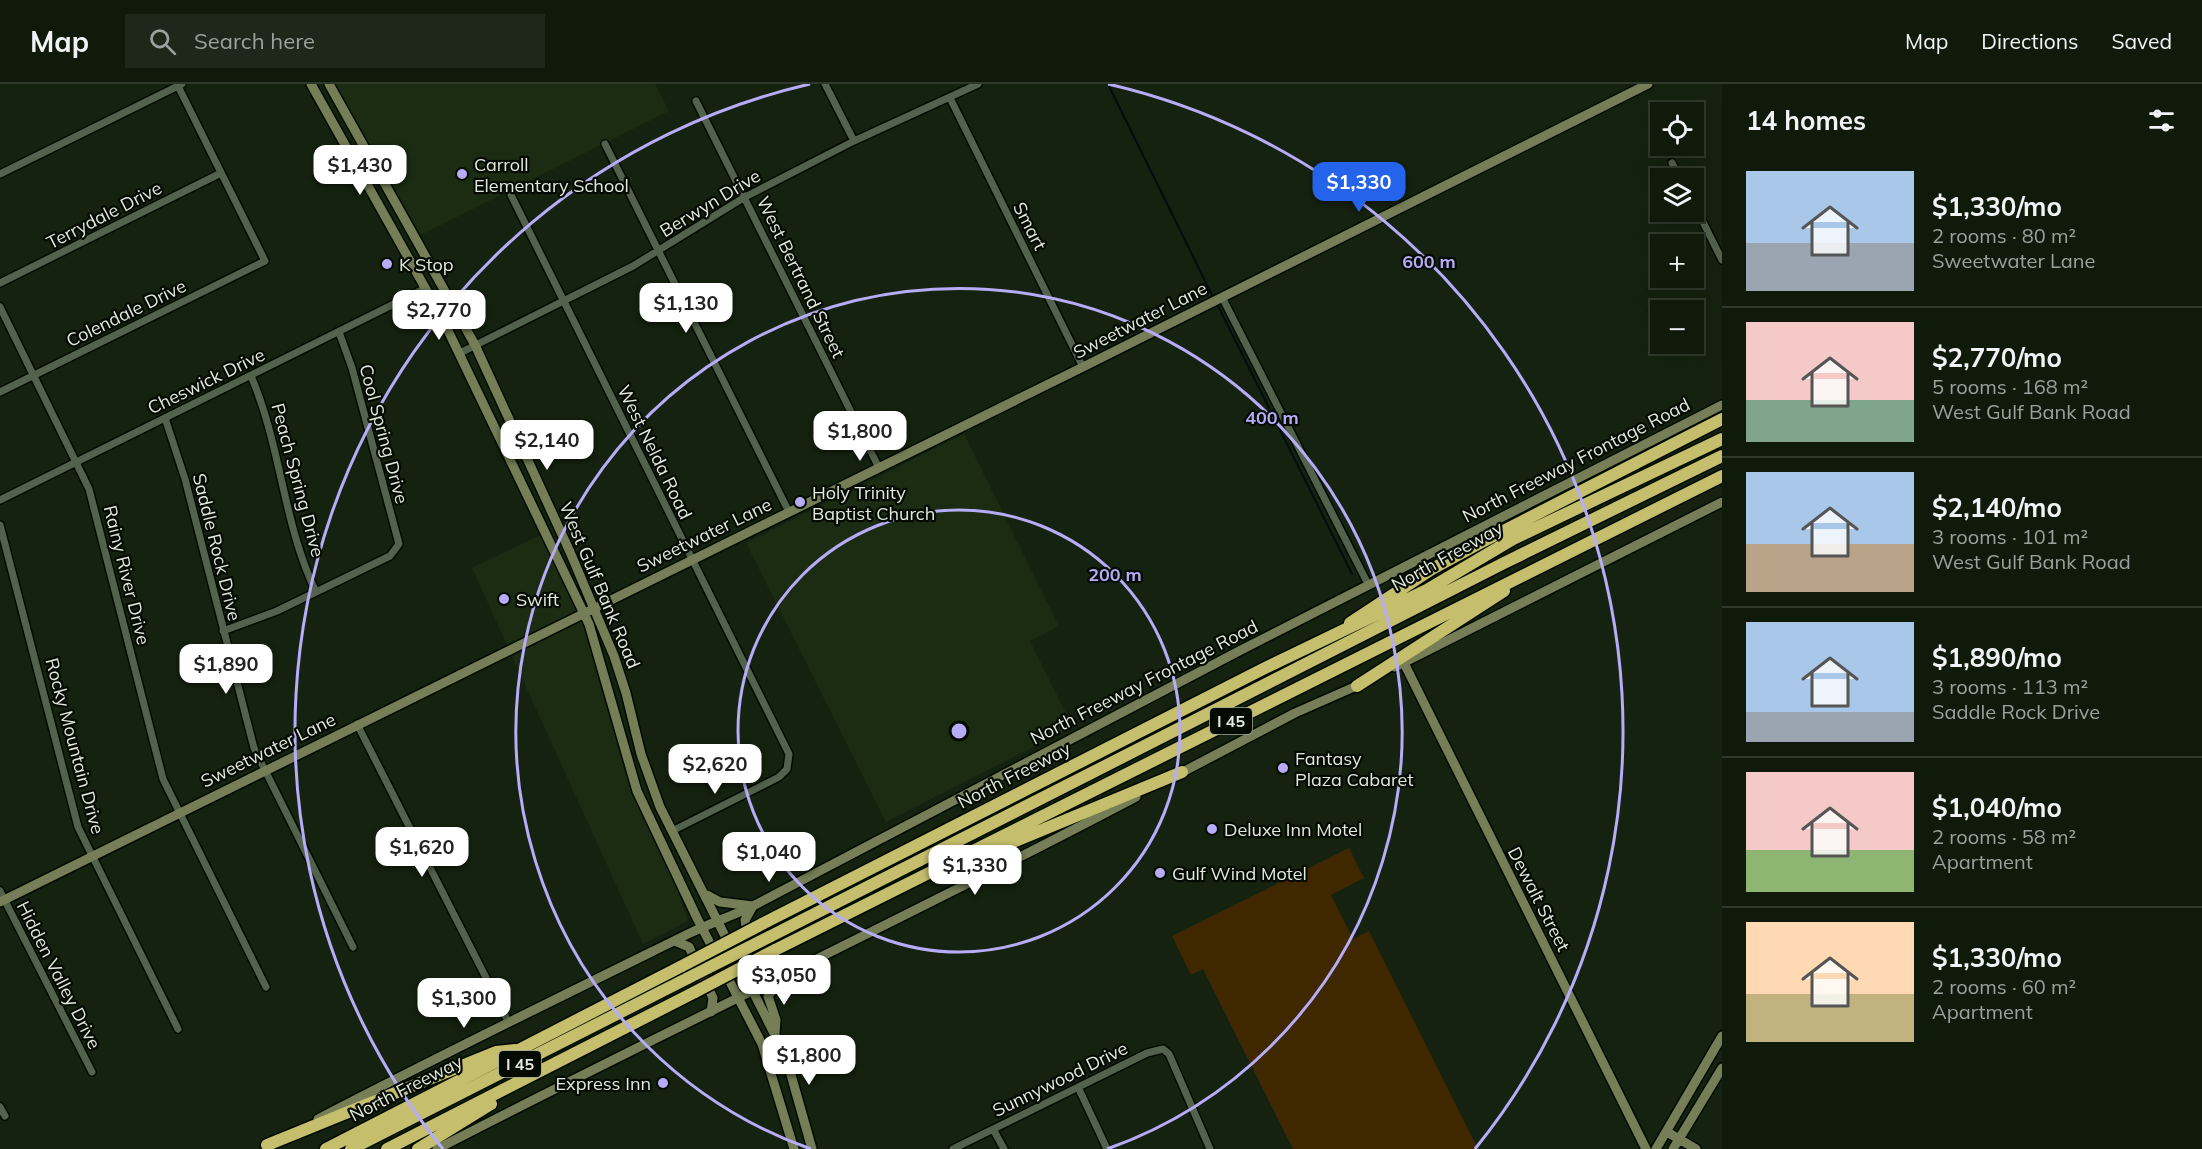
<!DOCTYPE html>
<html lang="en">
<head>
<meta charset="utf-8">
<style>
  body { margin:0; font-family:Mulish,sans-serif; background:#1e2719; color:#f1f3f6; height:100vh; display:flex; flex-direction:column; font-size:22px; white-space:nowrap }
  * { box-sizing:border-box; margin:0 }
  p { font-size:20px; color:#9ca19d }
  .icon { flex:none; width:33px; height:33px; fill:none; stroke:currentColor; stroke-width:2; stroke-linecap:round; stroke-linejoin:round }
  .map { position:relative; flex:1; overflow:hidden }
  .side { display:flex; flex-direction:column; background:#101a0b; width:480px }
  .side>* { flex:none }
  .tools { position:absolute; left:1650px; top:18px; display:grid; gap:12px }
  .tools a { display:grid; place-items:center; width:54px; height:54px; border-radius:0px; background:#101a0b; box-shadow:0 6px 24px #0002,0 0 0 2px #30382c; font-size:30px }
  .price { position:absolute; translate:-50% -51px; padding:0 14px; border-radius:12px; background:#fff; color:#222; font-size:20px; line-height:39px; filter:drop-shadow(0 2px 3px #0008) }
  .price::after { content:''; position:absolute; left:50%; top:36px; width:18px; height:14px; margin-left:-9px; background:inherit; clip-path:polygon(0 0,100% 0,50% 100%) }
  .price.active { background:#2563eb; color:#fff }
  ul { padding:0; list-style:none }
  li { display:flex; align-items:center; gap:18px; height:150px; padding:0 24px }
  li+li { border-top:2px solid #30382c }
  li span { display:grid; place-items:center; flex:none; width:168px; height:120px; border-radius:0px; color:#555 }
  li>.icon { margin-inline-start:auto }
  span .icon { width:72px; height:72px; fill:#fffc; stroke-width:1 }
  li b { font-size:26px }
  h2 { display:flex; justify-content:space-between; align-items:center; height:72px; padding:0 24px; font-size:26px }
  header { display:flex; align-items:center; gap:36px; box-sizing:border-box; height:84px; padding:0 30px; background:#101a0b; border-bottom:2px solid #30382c }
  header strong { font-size:28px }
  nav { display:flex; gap:33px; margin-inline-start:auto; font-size:21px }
  .search { width:420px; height:54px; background:#1e2719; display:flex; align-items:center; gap:15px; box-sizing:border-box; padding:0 21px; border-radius:0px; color:#9ca19d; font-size:22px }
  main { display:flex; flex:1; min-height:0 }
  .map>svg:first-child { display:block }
  .built { fill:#1b2c12 }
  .green { fill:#3f2700 }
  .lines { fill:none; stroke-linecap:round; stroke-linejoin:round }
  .stream { stroke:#000d0d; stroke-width:2 }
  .street-casing { stroke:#030b00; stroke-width:10 }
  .secondary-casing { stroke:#030b00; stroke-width:12 }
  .highway-casing { stroke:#030b00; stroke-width:15 }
  .street { stroke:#53624c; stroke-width:7 }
  .secondary { stroke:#757e56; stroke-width:9 }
  .highway { stroke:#c5be6c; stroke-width:12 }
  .highway-bridge-casing { stroke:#030b00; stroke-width:15; stroke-linecap:butt }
  .highway-bridge { stroke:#c5be6c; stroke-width:12 }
  .ring { fill:none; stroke:#b6acf8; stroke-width:3 }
  .poi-dot { fill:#b6acf8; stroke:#050a03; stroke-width:2 }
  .labels { text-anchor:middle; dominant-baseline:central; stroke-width:4.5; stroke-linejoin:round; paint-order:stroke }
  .shield { fill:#050a03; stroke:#9fa79c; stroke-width:1.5 }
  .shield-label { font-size:16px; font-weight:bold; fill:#e1eadd }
  .poi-label { font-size:18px; fill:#e1eadd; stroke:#050a03; text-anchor:start }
  .street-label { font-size:18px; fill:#e1eadd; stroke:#050a03 }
  .centre { fill:#b6acf8; stroke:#050a03; stroke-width:3 }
  .ring-label { font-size:18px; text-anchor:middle; font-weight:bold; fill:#b6acf8; stroke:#050a03; stroke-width:4.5; stroke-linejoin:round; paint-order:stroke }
</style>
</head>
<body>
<header>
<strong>Map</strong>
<div class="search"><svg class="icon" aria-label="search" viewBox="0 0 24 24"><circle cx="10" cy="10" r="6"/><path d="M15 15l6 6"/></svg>Search here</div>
<nav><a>Map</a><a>Directions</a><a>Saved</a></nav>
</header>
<main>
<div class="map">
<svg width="1722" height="1065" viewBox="0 0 1722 1065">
  <rect width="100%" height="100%" fill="#15220f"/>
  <path class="built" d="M 329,0 L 655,0 L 669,27 L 417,153 Z
    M 964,350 L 1059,542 L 1030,557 L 1073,643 L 886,738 L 746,459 Z
    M 542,450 L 592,553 L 688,837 L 643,860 L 472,484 Z"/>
  <path class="green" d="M 1349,764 L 1364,794 L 1331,811 L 1353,855 L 1369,847 L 1478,1065 L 1293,1065 L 1203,885 L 1191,891 L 1172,852 Z"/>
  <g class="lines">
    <path class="stream" d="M 1108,0 L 1212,211
      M 1218,222 L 1352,490"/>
    <defs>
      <path id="street" d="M 825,0 L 854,57
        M 950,14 L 1083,283
        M 696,17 L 879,384
        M 605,60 L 789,428
        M 1672,79 L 1680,94
        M 0,90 L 182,0
        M 511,111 L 789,670 L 787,685 L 779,693 L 672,747
        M 1694,120 L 1722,176
        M 0,199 L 221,89
        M 1222,213 L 1368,500
        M 0,223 L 89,405 L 163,695 L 266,903
        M 460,269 L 633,182 L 745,113 L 854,57 L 978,0
        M 251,292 C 281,361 283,440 316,508
        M 0,308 L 265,177 L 177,0
        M 165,334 L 185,395 L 254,664 L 353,863
        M 0,416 L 426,204
        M 0,441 L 78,743 L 178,945
        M 223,547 L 277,527 L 390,472 L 399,460 L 352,284 L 339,248
        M 357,640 L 508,937
        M 0,807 L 92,988
        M 1078,1003 L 1107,1065
        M 0,1023 L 5,1032
        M 993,1045 L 1004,1065
        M 953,1065 L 1147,969 L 1163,965 L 1169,970 L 1210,1065"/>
      <path id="secondary" d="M 311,0 L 442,234 L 589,540 L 637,707 L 697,834 L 762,960 L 794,1065
        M 329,0 L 475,261 L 570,468 L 614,572 L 626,609 L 641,670 L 660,723 L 786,973 L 812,1065
        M 1404,579 L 1646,1065
        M 1395,583 L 1722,418
        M 1177,691 L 1295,629 L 1361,600
        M 707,811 L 720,818 L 753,822
        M 0,818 L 1083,283 L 1648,0
        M 753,822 L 745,836 C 747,856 760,892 785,890
        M 675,857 L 689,863 L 713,914 L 711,928
        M 775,949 L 776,936 L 768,912 L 780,897
        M 318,1035 C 441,971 566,910 690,849 C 711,839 732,832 753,822 L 1243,565 L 1722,321
        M 1667,1048 L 1696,1065
        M 437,1065 C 669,945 905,835 1136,713
        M 1656,1065 L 1722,952
        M 1673,1065 L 1722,984"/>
      <path id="highway" d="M 1350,539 L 1432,485 L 1480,459 L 1722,335
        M 1357,602 L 1504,507
        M 960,780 L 1182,688
        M 762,840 L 1265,584 L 1427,506 L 1513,455 L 1722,355
        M 769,853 L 1504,479 L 1722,372
        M 775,866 L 1722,392
        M 267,1061 L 496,968 L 515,966
        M 326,1065 L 682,882
        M 351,1065 L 688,894
        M 387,1065 L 695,908
        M 418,1065 L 491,1020"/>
    </defs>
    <use href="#street" class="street-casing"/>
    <use href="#secondary" class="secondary-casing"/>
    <use href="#highway" class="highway-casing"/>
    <use href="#street" class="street"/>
    <use href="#secondary" class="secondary"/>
    <use href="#highway" class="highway"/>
    <defs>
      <path id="highway-bridge" d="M 682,882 L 762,840
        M 688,894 L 769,853
        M 695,908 L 775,866"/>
    </defs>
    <use href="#highway-bridge" class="highway-bridge-casing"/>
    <use href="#highway-bridge" class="highway-bridge"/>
  </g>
  <g class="ring">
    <circle cx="959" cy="647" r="221"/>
    <path d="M811 1065A443 443 0 1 1 1107 1065"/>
    <path d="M443 1065A664 664 0 0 1 810 0M1108 0A664 664 0 0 1 1475 1065"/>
  </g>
  <g class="poi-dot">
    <circle cx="462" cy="90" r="6"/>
    <circle cx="387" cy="180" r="6"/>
    <circle cx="800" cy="418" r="6"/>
    <circle cx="504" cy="515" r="6"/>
    <circle cx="1283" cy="684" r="6"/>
    <circle cx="1212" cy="745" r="6"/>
    <circle cx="1160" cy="789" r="6"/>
    <circle cx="663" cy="999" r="6"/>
  </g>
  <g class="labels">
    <g class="shield">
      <rect x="1210" y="624" width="42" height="26" rx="4.5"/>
      <rect x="499" y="967" width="42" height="26" rx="4.5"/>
    </g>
    <g class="shield-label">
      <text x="1231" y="637">I 45</text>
      <text x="520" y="980">I 45</text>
    </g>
    <g class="poi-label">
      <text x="474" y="80">Carroll<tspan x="474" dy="21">Elementary School</tspan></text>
      <text x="399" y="180">K Stop</text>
      <text x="812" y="408">Holy Trinity<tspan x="812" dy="21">Baptist Church</tspan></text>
      <text x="516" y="515">Swift</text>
      <text x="1295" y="674">Fantasy<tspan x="1295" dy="21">Plaza Cabaret</tspan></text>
      <text x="1224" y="745">Deluxe Inn Motel</text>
      <text x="1172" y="789">Gulf Wind Motel</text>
      <text x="651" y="999" text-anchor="end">Express Inn</text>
    </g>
    <g class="street-label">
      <text transform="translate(710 119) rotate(-31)">Berwyn Drive</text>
      <text transform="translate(104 131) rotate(-27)">Terrydale Drive</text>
      <text transform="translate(1030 142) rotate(63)">Smart</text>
      <text transform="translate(801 193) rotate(64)">West Bertrand Street</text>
      <text transform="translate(126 229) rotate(-26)">Colendale Drive</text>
      <text transform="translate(1140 236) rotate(-27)">Sweetwater Lane</text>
      <text transform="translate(206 297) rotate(-26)">Cheswick Drive</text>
      <text transform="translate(384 350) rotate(75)">Cool Spring Drive</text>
      <text transform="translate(655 368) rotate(64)">West Nelda Road</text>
      <text transform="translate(1576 376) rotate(-27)">North Freeway Frontage Road</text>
      <text transform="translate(298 396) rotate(75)">Peach Spring Drive</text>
      <text transform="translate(704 451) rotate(-26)">Sweetwater Lane</text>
      <text transform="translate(217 463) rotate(76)">Saddle Rock Drive</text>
      <text transform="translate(1447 472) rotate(-29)">North Freeway</text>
      <text transform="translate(127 491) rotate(76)">Rainy River Drive</text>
      <text transform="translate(600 501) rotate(67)">West Gulf Bank Road</text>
      <text transform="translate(1144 598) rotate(-27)">North Freeway Frontage Road</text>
      <text transform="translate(75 662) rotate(75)">Rocky Mountain Drive</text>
      <text transform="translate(268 666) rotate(-26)">Sweetwater Lane</text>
      <text transform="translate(1014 691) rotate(-27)">North Freeway</text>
      <text transform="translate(1539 815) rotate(63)">Dewalt Street</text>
      <text transform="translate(59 891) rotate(63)">Hidden Valley Drive</text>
      <text transform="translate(1060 995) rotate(-26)">Sunnywood Drive</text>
      <text transform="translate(406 1004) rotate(-27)">North Freeway</text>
    </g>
  </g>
  <circle cx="959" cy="647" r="9" class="centre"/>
  <g class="ring-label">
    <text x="1429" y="184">600 m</text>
    <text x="1272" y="340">400 m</text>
    <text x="1115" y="497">200 m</text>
  </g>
</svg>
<div class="tools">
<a><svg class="icon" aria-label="locate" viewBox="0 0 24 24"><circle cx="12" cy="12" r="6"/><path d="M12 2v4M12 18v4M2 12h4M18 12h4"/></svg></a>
<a><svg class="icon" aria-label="layers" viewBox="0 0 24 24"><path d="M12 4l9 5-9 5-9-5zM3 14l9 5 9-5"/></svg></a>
<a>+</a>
<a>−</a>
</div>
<b class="price" style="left:360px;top:112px">$1,430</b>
<b class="price active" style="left:1359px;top:129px">$1,330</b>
<b class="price" style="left:686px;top:250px">$1,130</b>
<b class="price" style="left:439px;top:257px">$2,770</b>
<b class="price" style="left:860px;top:378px">$1,800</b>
<b class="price" style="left:547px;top:387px">$2,140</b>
<b class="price" style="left:226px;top:611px">$1,890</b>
<b class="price" style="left:715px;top:711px">$2,620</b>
<b class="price" style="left:422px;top:794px">$1,620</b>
<b class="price" style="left:769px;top:799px">$1,040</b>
<b class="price" style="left:975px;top:812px">$1,330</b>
<b class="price" style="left:784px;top:922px">$3,050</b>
<b class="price" style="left:464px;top:945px">$1,300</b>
<b class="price" style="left:809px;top:1002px">$1,800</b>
</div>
<section class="side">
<h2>14 homes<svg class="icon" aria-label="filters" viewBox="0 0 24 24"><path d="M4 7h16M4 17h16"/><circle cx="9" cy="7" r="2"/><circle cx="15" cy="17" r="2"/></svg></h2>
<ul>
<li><span style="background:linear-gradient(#a9c7e8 60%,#9aa5b1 0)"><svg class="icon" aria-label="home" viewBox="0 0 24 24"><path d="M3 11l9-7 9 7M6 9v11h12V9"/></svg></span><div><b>$1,330/mo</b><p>2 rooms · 80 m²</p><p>Sweetwater Lane</p></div></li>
<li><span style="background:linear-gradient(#f6c9c9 65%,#7fa58c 0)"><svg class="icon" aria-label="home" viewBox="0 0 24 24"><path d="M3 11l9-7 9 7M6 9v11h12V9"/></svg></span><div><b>$2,770/mo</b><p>5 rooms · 168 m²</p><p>West Gulf Bank Road</p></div></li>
<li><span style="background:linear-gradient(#a9c7e8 60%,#b9a48a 0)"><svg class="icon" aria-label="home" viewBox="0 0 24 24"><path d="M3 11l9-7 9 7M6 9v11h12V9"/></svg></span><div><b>$2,140/mo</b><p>3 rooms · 101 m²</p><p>West Gulf Bank Road</p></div></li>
<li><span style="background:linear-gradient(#a9c7e8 75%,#9aa5b1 0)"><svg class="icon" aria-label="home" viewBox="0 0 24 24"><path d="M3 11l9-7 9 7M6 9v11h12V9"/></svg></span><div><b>$1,890/mo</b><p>3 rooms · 113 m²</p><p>Saddle Rock Drive</p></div></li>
<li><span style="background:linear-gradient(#f6c9c9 65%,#8fb573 0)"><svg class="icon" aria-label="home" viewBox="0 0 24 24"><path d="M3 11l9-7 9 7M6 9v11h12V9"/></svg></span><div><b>$1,040/mo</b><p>2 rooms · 58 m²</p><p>Apartment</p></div></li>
<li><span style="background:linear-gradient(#ffd9b3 60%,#c2b280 0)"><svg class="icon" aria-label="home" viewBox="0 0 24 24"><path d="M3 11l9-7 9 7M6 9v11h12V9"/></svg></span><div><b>$1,330/mo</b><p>2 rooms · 60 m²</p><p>Apartment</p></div></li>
</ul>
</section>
</main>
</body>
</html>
